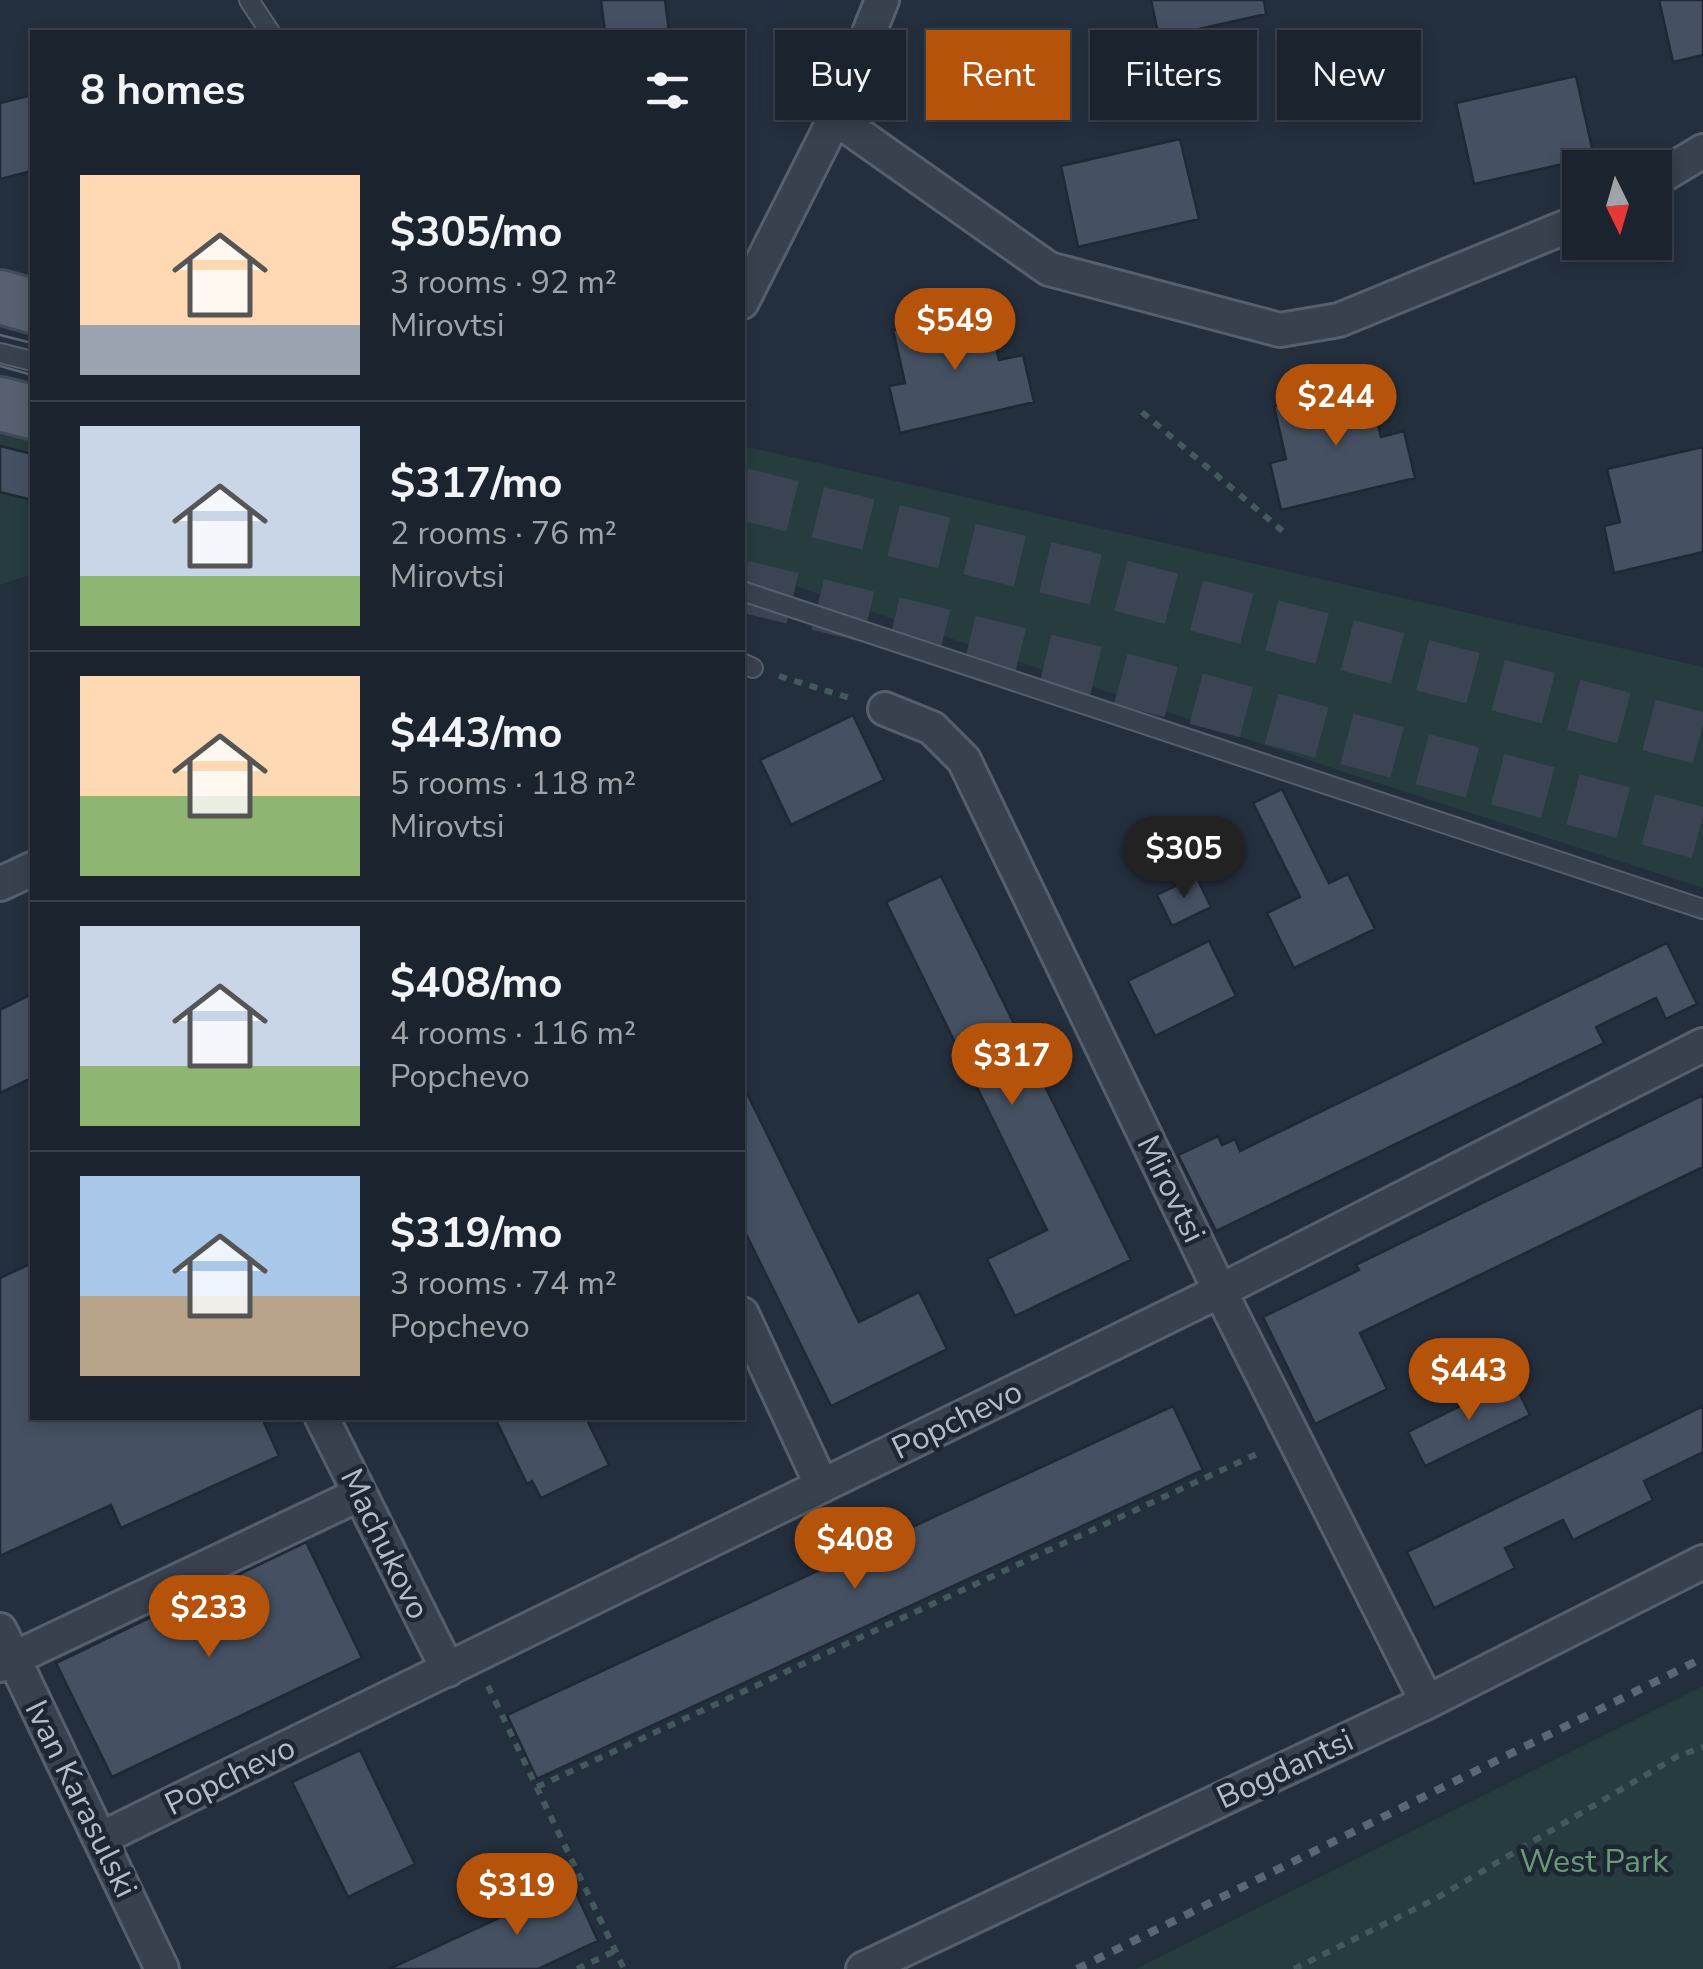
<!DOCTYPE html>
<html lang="en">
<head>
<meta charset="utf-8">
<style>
  body { margin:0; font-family:"Nunito Sans",sans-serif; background:#282f3a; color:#f1f3f6; height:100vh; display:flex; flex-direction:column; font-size:38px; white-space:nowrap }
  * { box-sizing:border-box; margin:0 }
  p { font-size:32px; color:#a0a4aa }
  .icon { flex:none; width:55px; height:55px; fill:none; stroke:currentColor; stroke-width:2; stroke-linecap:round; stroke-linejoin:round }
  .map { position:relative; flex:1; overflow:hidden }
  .sheet { position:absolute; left:30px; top:30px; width:715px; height:1390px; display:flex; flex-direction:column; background:#1b232e; border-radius:0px; box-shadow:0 5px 15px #0003,0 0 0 2px #39404a }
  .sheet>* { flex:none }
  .hud { position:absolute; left:775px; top:30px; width:778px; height:90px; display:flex; gap:20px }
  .needle { width:65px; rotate:175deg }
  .tools { position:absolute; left:1562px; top:150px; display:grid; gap:20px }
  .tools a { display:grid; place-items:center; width:110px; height:110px; border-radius:0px; background:#1b232e; box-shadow:0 5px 15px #0003,0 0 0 2px #39404a; font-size:50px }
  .price { position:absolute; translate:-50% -85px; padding:0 22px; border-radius:35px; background:#b45309; color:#fff; font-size:32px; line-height:65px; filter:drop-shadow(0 2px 5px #0008) }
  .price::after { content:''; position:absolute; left:50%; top:60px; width:30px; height:22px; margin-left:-15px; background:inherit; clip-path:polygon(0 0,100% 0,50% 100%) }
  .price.selected { background:#222; color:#fff }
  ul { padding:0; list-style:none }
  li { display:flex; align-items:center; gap:30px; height:250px; padding:0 50px }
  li+li { border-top:2px solid #39404a }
  li span { display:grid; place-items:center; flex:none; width:280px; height:200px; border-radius:0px; color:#555 }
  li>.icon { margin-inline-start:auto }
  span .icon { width:120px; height:120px; fill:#fffc; stroke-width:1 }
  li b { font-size:42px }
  h2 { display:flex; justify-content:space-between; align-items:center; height:120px; padding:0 50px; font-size:42px }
  .chip { padding:0 35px; border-radius:0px; background:#1b232e; box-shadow:0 5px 15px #0003,0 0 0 2px #39404a; font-size:35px; line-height:90px }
  .chip.selected { background:#b45309; color:#fff }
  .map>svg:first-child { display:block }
  .green { fill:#263c3f }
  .building { fill:#455162; stroke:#1f2835; stroke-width:2.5 }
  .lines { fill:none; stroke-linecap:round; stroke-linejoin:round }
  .primary-tunnel { stroke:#3a4453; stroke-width:52; stroke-dasharray:52 26; stroke-linecap:butt }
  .service-casing { stroke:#565f6c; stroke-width:22 }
  .minor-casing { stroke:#565f6c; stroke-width:38 }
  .primary-casing { stroke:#414a57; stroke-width:58 }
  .path { stroke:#44595c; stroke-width:6; stroke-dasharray:8 8; stroke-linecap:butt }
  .service { stroke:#38414e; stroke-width:18 }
  .minor { stroke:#38414e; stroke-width:32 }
  .primary { stroke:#56606e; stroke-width:52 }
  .tram { stroke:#5a6575; stroke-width:2.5 }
  .rail { stroke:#5a6575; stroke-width:8; stroke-dasharray:10 10; stroke-linecap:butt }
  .labels { text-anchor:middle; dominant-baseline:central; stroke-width:9; stroke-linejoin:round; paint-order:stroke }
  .street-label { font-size:32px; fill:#b4bcc9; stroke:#1d2633 }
  .park-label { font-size:32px; fill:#6b9a76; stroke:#1d2633 }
</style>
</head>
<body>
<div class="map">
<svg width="1703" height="1969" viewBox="0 0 1703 1969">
  <rect width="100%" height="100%" fill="#242f3e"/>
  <path class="green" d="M 0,429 L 32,436 L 32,574 L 0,585 Z
    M 743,446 L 1703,667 L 1703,888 L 1347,773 L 743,568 Z
    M 1703,1686 L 1703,1969 L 1136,1969 Z"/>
  <path class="building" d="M 601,0 L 665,0 L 669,32 L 605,32 Z
    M 1151,0 L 1264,0 L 1266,14 L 1159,38 Z
    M 1659,0 L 1703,0 L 1703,55 L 1673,62 Z
    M 1576,76 L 1594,157 L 1474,184 L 1456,103 Z
    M 32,95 L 32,171 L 0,179 L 0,103 Z
    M 1180,139 L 1199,219 L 1078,247 L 1061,166 Z
    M 987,308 L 999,360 L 1023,355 L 1034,402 L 900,433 L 889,386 L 905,383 L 893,330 Z
    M 1368,384 L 1381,437 L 1404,431 L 1415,478 L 1281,510 L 1270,463 L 1286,459 L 1274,406 Z
    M 0,446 L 32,454 L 32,500 L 0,492 Z
    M 1703,447 L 1703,552 L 1614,573 L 1604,526 L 1620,522 L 1607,469 Z
    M 853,715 L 884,780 L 791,825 L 760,760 Z
    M 1282,789 L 1329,883 L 1348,874 L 1375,929 L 1294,968 L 1267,913 L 1300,897 L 1253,803 Z
    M 941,876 L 1131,1260 L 1015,1316 L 987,1259 L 1047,1230 L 886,902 Z
    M 1196,876 L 1211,907 L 1172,926 L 1157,895 Z
    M 1209,941 L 1236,996 L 1155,1036 L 1128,981 Z
    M 1667,943 L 1697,1004 L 1666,1019 L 1656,998 L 1596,1027 L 1604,1043 L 1216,1231 L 1178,1155 L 1218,1136 L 1222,1145 L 1235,1139 L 1240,1151 Z
    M 32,994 L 32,1078 L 0,1093 L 0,1010 Z
    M 742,1083 L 859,1322 L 919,1292 L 947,1349 L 831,1406 L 742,1226 Z
    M 1703,1095 L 1703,1167 L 1360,1333 L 1387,1389 L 1315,1424 L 1263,1317 L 1359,1270 L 1356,1265 Z
    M 32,1263 L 32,1418 L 262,1418 L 279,1456 L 121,1528 L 111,1505 L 0,1556 L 0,1278 Z
    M 1513,1380 L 1530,1415 L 1425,1466 L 1408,1432 Z
    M 1173,1406 L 1203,1470 L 537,1779 L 507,1715 Z
    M 1703,1406 L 1703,1452 L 1644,1481 L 1653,1500 L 1573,1540 L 1563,1520 L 1505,1548 L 1515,1568 L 1434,1608 L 1407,1552 Z
    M 495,1418 L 586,1418 L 609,1465 L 541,1498 L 532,1481 L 527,1484 Z
    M 306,1542 L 362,1658 L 112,1777 L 56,1663 Z
    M 360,1750 L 415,1864 L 348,1897 L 292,1782 Z
    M 572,1884 L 598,1941 L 538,1969 L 389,1969 Z"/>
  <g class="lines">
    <path class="primary-tunnel" d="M 742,494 L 1119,585 L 1703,739
      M 742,586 L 1096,672 L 1703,834"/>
    <defs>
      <path id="service" d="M 249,0 L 270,32
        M 0,353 L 32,361
        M 742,591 L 1703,909
        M 742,663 L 753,668"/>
      <path id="minor" d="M 835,118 L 1049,269 L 1280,330 L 1339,320 L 1580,221
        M 1655,180 L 1703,151
        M 742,302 L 835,118 L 882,0
        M 885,709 L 932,728 L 964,760 L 1220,1291 L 1427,1702
        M 0,884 L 32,869
        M 742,1314 L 822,1486
        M 322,1418 L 448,1670
        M 0,1630 L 162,1969
        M 0,1665 L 360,1494
        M 100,1839 L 1220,1291 L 1703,1045
        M 863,1969 L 1427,1702 L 1703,1562"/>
      <path id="primary" d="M 0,297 L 32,306
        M 0,404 L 32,412"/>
    </defs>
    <use href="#service" class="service-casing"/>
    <use href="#minor" class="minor-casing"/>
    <use href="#primary" class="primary-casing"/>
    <path class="path" d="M 1142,412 L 1285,533
      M 779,676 L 853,699
      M 488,1686 L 624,1969
      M 537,1787 L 1261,1452
      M 577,1969 L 615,1951
      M 1294,1969 L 1435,1899 L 1678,1756 L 1703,1747"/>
    <use href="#service" class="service"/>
    <use href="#minor" class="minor"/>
    <use href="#primary" class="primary"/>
    <path class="tram" d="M 0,335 L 32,343
      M 0,366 L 32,375"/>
    <path class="rail" d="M 1077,1969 L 1703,1658"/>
  </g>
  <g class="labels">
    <g class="street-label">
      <text transform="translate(1171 1189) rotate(64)">Mirovtsi</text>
      <text transform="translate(957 1420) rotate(-26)">Popchevo</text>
      <text transform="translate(385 1544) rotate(64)">Machukovo</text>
      <text transform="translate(1285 1769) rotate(-25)">Bogdantsi</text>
      <text transform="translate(230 1776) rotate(-26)">Popchevo</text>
      <text transform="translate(81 1799) rotate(64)">Ivan Karasulski</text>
    </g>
    <g class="park-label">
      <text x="1594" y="1861">West Park</text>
    </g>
  </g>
</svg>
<div class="tools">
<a><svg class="needle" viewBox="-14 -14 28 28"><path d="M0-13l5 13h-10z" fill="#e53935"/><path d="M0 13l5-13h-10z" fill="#a0a4aa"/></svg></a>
</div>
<b class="price" style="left:955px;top:373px">$549</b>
<b class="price" style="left:1336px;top:449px">$244</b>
<b class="price selected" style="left:1184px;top:901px">$305</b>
<b class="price" style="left:1012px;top:1108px">$317</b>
<b class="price" style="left:1469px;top:1423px">$443</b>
<b class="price" style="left:855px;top:1592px">$408</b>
<b class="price" style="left:209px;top:1660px">$233</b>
<b class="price" style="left:517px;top:1938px">$319</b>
<div class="hud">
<a class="chip">Buy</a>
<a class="chip selected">Rent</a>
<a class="chip">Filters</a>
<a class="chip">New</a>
</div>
<section class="sheet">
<h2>8 homes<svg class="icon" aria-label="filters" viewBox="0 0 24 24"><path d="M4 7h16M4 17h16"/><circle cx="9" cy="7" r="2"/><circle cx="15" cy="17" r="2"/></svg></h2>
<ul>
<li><span style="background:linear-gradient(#ffd9b3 75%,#9aa5b1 0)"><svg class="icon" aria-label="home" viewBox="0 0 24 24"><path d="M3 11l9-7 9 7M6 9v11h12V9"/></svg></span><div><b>$305/mo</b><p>3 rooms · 92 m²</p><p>Mirovtsi</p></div></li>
<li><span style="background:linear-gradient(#c9d6e8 75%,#8fb573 0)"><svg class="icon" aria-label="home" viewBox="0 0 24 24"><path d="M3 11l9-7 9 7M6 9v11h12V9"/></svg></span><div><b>$317/mo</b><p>2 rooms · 76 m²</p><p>Mirovtsi</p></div></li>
<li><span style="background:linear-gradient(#ffd9b3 60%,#8fb573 0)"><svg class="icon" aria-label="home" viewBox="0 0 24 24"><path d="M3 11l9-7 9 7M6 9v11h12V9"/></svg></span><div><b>$443/mo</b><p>5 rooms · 118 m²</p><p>Mirovtsi</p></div></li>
<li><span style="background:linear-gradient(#c9d6e8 70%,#8fb573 0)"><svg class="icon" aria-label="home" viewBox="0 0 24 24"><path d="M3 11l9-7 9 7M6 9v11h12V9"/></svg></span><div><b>$408/mo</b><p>4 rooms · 116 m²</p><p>Popchevo</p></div></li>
<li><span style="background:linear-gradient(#a9c7e8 60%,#b9a48a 0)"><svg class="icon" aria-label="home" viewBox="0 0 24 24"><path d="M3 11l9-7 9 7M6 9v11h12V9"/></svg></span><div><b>$319/mo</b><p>3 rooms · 74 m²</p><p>Popchevo</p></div></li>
</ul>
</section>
</div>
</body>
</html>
